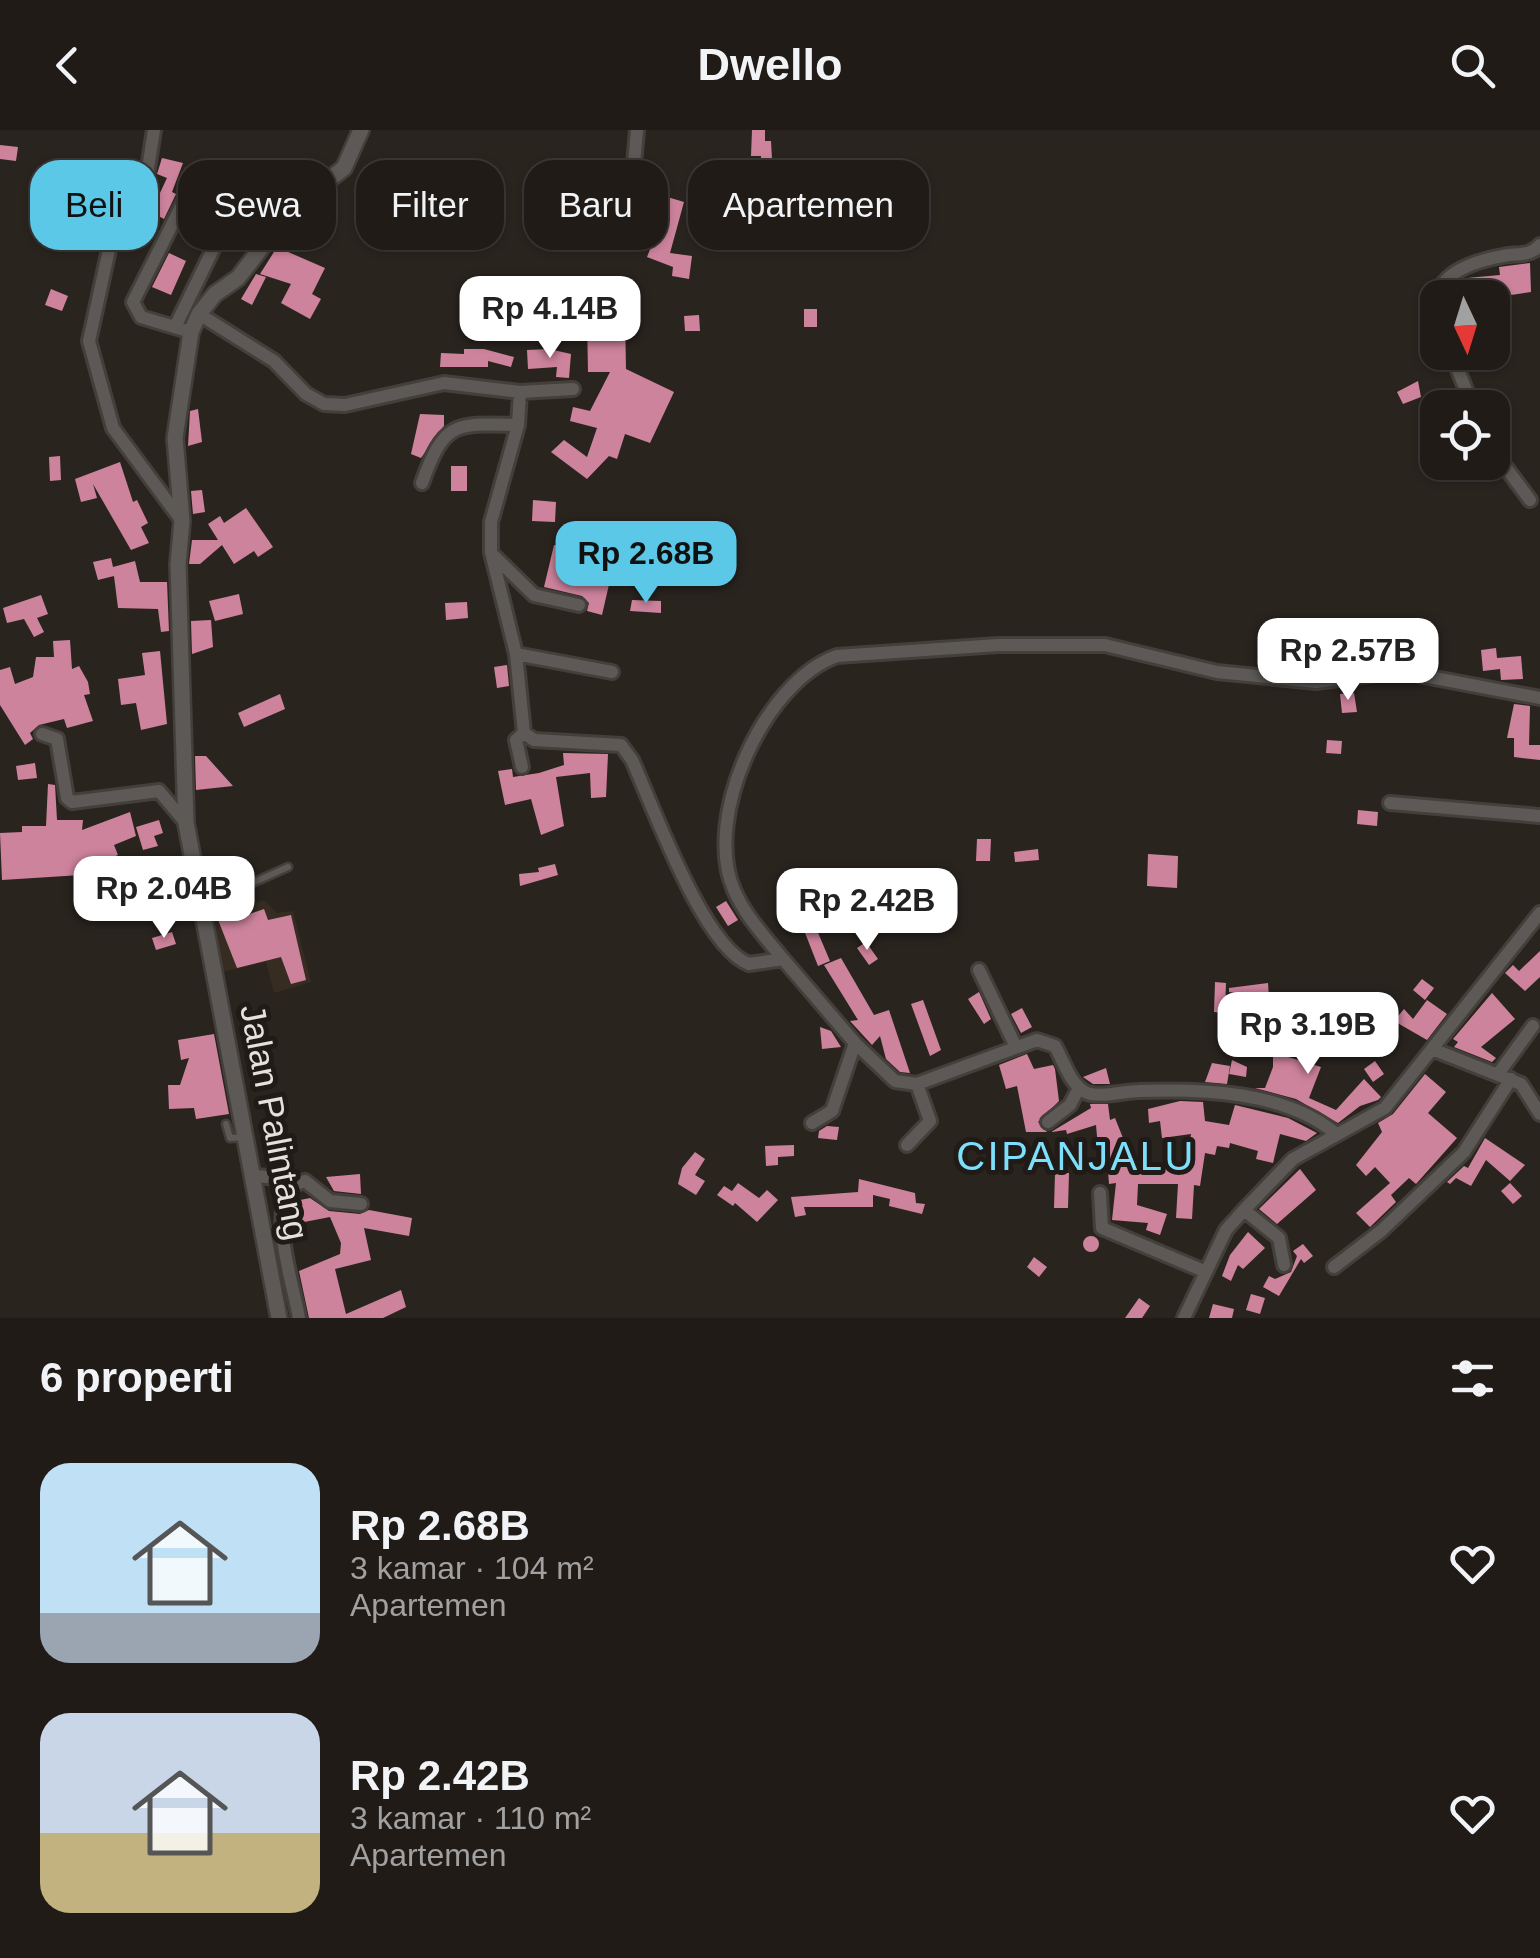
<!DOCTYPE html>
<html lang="id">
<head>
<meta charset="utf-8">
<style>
  body { margin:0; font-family:Arial,sans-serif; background:#2d2824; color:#f1f3f6; height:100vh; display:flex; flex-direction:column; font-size:38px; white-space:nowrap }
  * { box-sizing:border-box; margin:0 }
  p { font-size:32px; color:#a2a1a1 }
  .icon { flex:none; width:55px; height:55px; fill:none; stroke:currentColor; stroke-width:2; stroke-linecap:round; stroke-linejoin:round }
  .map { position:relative; height:1188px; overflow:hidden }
  .sheet { display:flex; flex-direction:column; background:#201b17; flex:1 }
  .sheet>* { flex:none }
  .top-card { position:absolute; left:30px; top:30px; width:1000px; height:90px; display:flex; gap:20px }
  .needle { width:65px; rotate:176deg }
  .controls { position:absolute; left:1420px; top:150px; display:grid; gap:20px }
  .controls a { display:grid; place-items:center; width:90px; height:90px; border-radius:20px; background:#201b17; box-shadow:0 2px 8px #0004,0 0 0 2px #3d3936; font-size:50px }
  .price { position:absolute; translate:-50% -85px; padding:0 22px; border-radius:20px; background:#fff; color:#222; font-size:32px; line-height:65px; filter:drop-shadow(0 2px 5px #0008) }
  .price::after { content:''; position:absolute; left:50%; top:60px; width:30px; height:22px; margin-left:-15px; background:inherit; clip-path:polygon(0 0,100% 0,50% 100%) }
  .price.selected { background:#5ac8e6; color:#111 }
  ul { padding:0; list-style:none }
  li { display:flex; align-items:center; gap:30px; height:250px; padding:0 40px }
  li span { display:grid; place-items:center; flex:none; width:280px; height:200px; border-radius:30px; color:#555 }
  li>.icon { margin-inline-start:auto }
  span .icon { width:120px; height:120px; fill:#fffc; stroke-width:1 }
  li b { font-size:42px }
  h2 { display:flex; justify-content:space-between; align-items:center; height:120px; padding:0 40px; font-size:42px }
  .tag { padding:0 35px; border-radius:30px; background:#201b17; box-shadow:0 2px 8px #0004,0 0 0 2px #3d3936; font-size:35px; line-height:90px }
  .tag.selected { background:#5ac8e6; color:#111 }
  header { display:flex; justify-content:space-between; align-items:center; height:130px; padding:0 40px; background:#201b17; font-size:45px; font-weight:600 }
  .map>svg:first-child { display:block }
  .built { fill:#362c22 }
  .building { fill:#ce839d }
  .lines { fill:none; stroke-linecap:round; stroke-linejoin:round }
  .service-casing { stroke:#443f3a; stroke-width:11 }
  .minor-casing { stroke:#443f3a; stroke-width:18 }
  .tertiary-casing { stroke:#443f3a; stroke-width:20 }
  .path { stroke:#75716c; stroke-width:2.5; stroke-dasharray:5 8; stroke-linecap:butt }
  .service { stroke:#5c5957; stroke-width:6 }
  .minor { stroke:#5c5957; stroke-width:12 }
  .tertiary { stroke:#5c5957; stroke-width:15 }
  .labels { text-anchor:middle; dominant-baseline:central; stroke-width:10; stroke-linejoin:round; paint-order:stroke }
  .street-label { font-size:35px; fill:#e5e2de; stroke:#201b16 }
  .quarter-label { font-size:40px; letter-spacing:2.5px; fill:#7ddffb; stroke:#201b16 }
</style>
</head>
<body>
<header><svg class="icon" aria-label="back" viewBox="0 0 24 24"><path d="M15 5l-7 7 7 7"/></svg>Dwello<svg class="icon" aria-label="search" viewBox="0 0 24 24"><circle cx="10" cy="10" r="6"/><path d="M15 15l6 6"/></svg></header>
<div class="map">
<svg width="1540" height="1188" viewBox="0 0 1540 1188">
  <rect width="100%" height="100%" fill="#2a241f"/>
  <path class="built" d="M 239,759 L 251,775 L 264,770 L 277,783 L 293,781 L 311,852 L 274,863 L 266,832 L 218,843 L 205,770 L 222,761 Z"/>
  <path class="building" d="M 752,0 L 765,0 L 765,11 L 771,11 L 772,29 L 787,29 L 787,44 L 761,44 L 761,26 L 751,26 Z
    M 0,15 L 18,17 L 16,31 L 0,29 Z
    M 162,28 L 183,33 L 172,62 L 176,64 L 164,89 L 151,82 L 167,48 L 157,44 Z
    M 206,43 L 234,53 L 227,69 L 201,59 Z
    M 790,44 L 801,45 L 799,64 L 788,63 Z
    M 697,56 L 712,63 L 704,82 L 689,75 Z
    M 664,66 L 684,72 L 670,123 L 692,126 L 689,149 L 672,146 L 673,137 L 647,127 L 653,112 L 644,108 L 649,94 L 655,96 Z
    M 135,89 L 144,93 L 133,118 L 122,113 Z
    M 710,95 L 728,101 L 723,116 L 705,110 Z
    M 279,114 L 279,118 L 325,138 L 312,164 L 321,169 L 310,189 L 281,173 L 291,154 L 260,144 Z
    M 169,123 L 186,131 L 171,165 L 152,157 Z
    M 1530,133 L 1531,162 L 1491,168 L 1486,162 L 1466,163 L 1467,148 L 1500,145 L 1499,137 Z
    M 256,144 L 266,147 L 252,175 L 241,169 Z
    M 51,159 L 68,166 L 62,181 L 45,175 Z
    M 804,179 L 817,179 L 817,197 L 804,197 Z
    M 699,185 L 700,201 L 685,201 L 684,186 Z
    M 625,186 L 626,239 L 674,262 L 650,313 L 625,304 L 617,329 L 609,326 L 587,349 L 551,322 L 564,310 L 587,327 L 597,298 L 570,291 L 573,277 L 590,281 L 610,242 L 588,242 L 587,190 Z
    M 464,219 L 484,219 L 514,227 L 511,237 L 488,231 L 488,237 L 440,237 L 441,223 L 464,224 Z
    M 549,219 L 571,224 L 569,248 L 556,247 L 557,237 L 528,239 L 527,220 Z
    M 1418,251 L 1421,267 L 1403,274 L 1397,262 Z
    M 198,279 L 202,312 L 188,316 L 190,281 Z
    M 420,284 L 444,285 L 444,296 L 421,328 L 411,324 Z
    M 60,326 L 61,350 L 50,351 L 49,327 Z
    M 120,332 L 133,372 L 137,370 L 148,393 L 141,397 L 149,413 L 131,420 L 93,354 L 97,368 L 81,372 L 75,349 Z
    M 1447,333 L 1480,333 L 1483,342 L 1454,349 Z
    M 451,336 L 467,336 L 467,361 L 451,361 Z
    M 202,360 L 205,382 L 193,384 L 191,361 Z
    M 533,370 L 556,372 L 555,392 L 532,391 Z
    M 246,378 L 273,417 L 258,427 L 254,421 L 234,434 L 222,415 L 200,434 L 189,434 L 192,410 L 218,410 L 208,394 L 220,386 L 224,393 Z
    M 554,415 L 616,424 L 602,485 L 587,481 L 589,473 L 582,466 L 544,457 Z
    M 111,428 L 113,437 L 135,431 L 140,452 L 167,452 L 169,501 L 161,502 L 158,479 L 118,478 L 114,446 L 98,450 L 93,432 Z
    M 239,464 L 243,484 L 215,491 L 209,471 Z
    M 41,465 L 48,484 L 37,488 L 44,502 L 34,507 L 24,489 L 7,493 L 3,478 Z
    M 632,470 L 661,471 L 661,483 L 630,481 Z
    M 467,472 L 468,488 L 446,490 L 445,473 Z
    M 211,490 L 213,517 L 192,524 L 191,491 Z
    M 70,510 L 72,539 L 79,536 L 88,552 L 90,564 L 84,565 L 93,591 L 67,598 L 64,589 L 39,595 L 30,603 L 33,609 L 25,615 L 0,575 L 0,540 L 10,537 L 15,554 L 33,547 L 36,527 L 54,527 L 53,511 Z
    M 1496,518 L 1497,528 L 1521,526 L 1523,549 L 1501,550 L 1500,539 L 1483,541 L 1481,520 Z
    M 160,521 L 167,594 L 141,600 L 136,573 L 121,575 L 118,549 L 145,545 L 142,523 Z
    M 507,535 L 509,556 L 497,558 L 494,537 Z
    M 1354,563 L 1357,582 L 1342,583 L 1340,564 Z
    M 280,564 L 285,579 L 244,597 L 238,583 Z
    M 1514,574 L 1530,576 L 1529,615 L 1540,615 L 1540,630 L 1514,627 L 1514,608 L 1507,608 Z
    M 1327,610 L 1342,611 L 1341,624 L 1326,623 Z
    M 563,623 L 608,624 L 606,667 L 591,668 L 590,643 L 556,647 L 564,696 L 541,705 L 531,669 L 505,675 L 498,641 L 512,639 L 513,647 L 539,643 L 564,635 Z
    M 195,626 L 206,626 L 233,656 L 196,660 Z
    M 35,633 L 37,648 L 18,650 L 16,636 Z
    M 48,654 L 55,655 L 57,690 L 83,690 L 82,700 L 130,682 L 136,706 L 114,715 L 118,725 L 81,741 L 81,745 L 2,750 L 0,703 L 22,702 L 22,696 L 46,696 Z
    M 1358,680 L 1378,682 L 1377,696 L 1357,694 Z
    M 159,690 L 163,703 L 154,706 L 158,716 L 143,720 L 136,697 Z
    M 977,709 L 991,709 L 990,731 L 976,731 Z
    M 1038,719 L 1039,730 L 1015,732 L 1014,722 Z
    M 1148,724 L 1178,726 L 1177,758 L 1147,756 Z
    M 555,734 L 558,745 L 520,756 L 519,744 L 539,742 L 538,738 Z
    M 234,763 L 244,786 L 264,779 L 268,790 L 291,785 L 306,850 L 291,854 L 281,827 L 237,838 L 215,782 L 221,779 L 215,771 Z
    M 726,771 L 738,790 L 728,796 L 716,777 Z
    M 805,772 L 830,831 L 818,836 L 800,790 L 792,793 L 786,780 Z
    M 172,802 L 176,814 L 156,820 L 152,808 Z
    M 866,812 L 878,829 L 869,835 L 857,818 Z
    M 1540,821 L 1540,847 L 1525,861 L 1505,843 L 1513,835 L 1519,841 Z
    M 841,828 L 874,885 L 889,880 L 910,943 L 900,942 L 886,929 L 880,906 L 872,915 L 850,891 L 858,890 L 824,835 Z
    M 1422,849 L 1434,858 L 1425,870 L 1413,860 Z
    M 1215,852 L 1226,853 L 1225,883 L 1214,882 Z
    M 1268,853 L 1269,868 L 1264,868 L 1260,901 L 1250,899 L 1249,914 L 1238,913 L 1249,865 L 1229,862 L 1229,858 Z
    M 979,862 L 991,889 L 984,894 L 968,869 Z
    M 1492,863 L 1515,889 L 1481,917 L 1496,928 L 1492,932 L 1454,917 L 1458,912 L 1453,909 Z
    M 923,870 L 941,920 L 930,926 L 911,874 Z
    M 1427,870 L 1447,884 L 1427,910 L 1394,891 L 1404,879 L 1413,889 Z
    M 1022,878 L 1032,897 L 1021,903 L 1011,884 Z
    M 1335,885 L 1353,892 L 1340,919 L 1324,912 Z
    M 1282,887 L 1311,899 L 1305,910 L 1294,905 L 1285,926 L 1321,937 L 1309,968 L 1336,980 L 1364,949 L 1381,967 L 1378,970 L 1360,976 L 1338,993 L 1296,969 L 1255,958 L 1265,958 L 1273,937 L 1273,916 Z
    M 820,897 L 831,901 L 841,917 L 822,919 Z
    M 1383,900 L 1390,912 L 1380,919 L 1372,907 Z
    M 214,904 L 229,984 L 196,989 L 194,978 L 169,979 L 168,955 L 180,955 L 189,928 L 181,930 L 178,910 Z
    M 1027,924 L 1034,939 L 1053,935 L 1055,939 L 1059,971 L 1038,992 L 1047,1002 L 1026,1002 L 1017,956 L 1006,959 L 999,935 Z
    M 1232,930 L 1247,937 L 1246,947 L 1229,944 Z
    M 1375,931 L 1384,944 L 1373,952 L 1364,939 Z
    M 1212,933 L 1230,936 L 1227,954 L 1205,952 Z
    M 1106,938 L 1110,954 L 1093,954 L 1083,947 Z
    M 1425,944 L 1446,962 L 1428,983 L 1457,1008 L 1416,1054 L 1409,1048 L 1391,1065 L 1396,1072 L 1370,1097 L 1356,1083 L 1390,1053 L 1375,1037 L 1366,1046 L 1356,1035 L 1382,1002 L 1378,993 L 1393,984 Z
    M 1180,971 L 1203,972 L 1205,991 L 1229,995 L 1235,975 L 1288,988 L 1317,1003 L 1306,1011 L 1280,1004 L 1273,1033 L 1256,1029 L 1258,1021 L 1230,1013 L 1229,1018 L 1217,1016 L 1215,1025 L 1205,1023 L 1200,1056 L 1194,1055 L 1192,1089 L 1176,1088 L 1178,1054 L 1138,1054 L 1137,1075 L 1167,1084 L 1160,1105 L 1146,1100 L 1148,1093 L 1112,1090 L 1116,1053 L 1109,1054 L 1107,1028 L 1099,1029 L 1096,995 L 1067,1004 L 1066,1000 L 1051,1002 L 1091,978 L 1090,974 L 1108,974 L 1110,990 L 1115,988 L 1123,1008 L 1126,1035 L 1186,1038 L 1191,1004 L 1162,1008 L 1160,991 L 1149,993 L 1148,979 Z
    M 827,996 L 839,997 L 837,1010 L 818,1008 L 819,1001 Z
    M 1485,1008 L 1525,1035 L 1510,1051 L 1486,1030 L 1471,1056 L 1456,1048 L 1450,1054 L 1447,1052 L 1464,1036 L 1468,1038 Z
    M 794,1015 L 794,1026 L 778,1027 L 778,1035 L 766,1036 L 765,1016 Z
    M 695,1022 L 705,1029 L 695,1045 L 705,1051 L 696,1065 L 678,1054 L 682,1038 Z
    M 1300,1039 L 1316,1060 L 1277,1094 L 1259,1079 Z
    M 1055,1043 L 1069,1043 L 1068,1078 L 1054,1078 Z
    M 360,1044 L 361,1064 L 334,1061 L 326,1047 Z
    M 859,1049 L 915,1063 L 916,1073 L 925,1074 L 922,1084 L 889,1076 L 890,1069 L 873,1065 L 873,1077 L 804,1077 L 806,1085 L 795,1087 L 791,1067 L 858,1062 Z
    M 738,1053 L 759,1068 L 767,1060 L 778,1070 L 757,1092 L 735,1073 L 733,1076 L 717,1065 L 724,1056 L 732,1061 Z
    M 1510,1053 L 1522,1066 L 1513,1074 L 1501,1061 Z
    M 310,1068 L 329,1081 L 360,1084 L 369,1080 L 412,1088 L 409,1106 L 364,1098 L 371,1130 L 335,1139 L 346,1184 L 401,1160 L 406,1177 L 383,1188 L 309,1188 L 299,1141 L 340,1124 L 341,1113 L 330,1087 L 294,1094 L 295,1071 Z
    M 1248,1102 L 1265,1118 L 1243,1139 L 1238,1135 L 1231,1151 L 1222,1146 L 1230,1125 Z
    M1083 1114a8 8 0 1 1 16 0a8 8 0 1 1-16 0Z
    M 1303,1114 L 1313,1126 L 1304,1133 L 1301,1129 L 1279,1166 L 1263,1157 L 1269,1146 L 1275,1149 L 1291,1142 L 1297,1126 L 1293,1121 Z
    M 1034,1127 L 1047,1137 L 1039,1147 L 1027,1137 Z
    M 1251,1164 L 1265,1168 L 1260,1184 L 1246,1180 Z
    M 1139,1168 L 1150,1176 L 1142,1188 L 1125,1188 Z
    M 1213,1174 L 1234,1179 L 1232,1188 L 1209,1188 Z"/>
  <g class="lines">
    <defs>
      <path id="service" d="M 202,768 L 215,759 L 250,754 L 288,737
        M 226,994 L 230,1008 L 246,1007"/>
      <path id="minor" d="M 154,0 L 147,45 L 110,115 L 89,211 L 113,298 L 182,391
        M 632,57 L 637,0
        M 199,184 L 274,231 L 306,264 L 324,274 L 345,275 L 444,253 L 520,262 L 518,295 L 491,392 L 491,422 L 516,524 L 524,603 L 534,610 L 621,615 L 632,630 C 653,676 703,817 749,834 L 783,829 L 855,913 L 895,951 L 917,954 L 930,991 L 907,1015
        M 1438,194 C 1425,149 1464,133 1503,126 C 1518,123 1529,127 1540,115
        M 175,197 L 244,56
        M 191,202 L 141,187 L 133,172 L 193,53
        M 1451,222 L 1473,278
        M 520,262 L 573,259
        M 1492,319 L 1530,370
        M 422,353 C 445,289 456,294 518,295
        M 494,426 L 534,465 L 579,475
        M 516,524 L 612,542
        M 42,604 L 57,609 L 67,668 L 72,672 L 159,661 L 186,693
        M 522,637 L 516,610 L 524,603
        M 1390,673 L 1540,686
        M 783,829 C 766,808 745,786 734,760 C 702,687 765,551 837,526 L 998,515 L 1105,515 L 1217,542 L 1316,552 L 1398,541 L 1540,568
        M 979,840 L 1016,917
        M 1432,919 L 1521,954 L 1540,984
        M 1498,944 L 1533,896
        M 917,954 L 1037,910 L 1055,916 C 1063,930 1070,954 1085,962 C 1098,969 1124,961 1139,961 C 1202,959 1284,961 1335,1003
        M 1048,992 L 1070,975 L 1079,958
        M 812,993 L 832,981 L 855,913
        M 255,1046 L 279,1048 L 290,1056
        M 1100,1063 L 1102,1098 L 1204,1141
        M 1244,1080 L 1279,1108 L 1284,1135
        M 1334,1137 L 1381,1101 L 1464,1022 L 1511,949
        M 299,1188 C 292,1149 271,1093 290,1056 L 305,1051 L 330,1071 L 361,1074
        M 1184,1188 L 1226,1100 L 1244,1080 L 1293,1029 L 1385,978 L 1540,783"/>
      <path id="tertiary" d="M 279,1188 L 186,693 L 178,434 L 182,391 L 175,308 L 191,202 L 199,184 L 215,164 L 238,148 L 291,79 L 344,38 L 361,0"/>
    </defs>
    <use href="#service" class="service-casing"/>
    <use href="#minor" class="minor-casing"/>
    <use href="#tertiary" class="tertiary-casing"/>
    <path class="path" d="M 140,87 L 156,94"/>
    <use href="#service" class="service"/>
    <use href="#minor" class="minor"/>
    <use href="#tertiary" class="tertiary"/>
  </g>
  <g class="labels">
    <g class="street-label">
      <text transform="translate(275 992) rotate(79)">Jalan Palintang</text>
    </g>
    <g class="quarter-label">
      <text x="1076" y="1026">CIPANJALU</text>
    </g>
  </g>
</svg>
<div class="controls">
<a><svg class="needle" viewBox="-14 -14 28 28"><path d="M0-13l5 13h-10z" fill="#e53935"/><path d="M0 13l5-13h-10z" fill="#a2a1a1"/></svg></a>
<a><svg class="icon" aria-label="locate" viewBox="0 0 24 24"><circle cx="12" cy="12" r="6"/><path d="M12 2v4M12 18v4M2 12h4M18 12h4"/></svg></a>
</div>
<b class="price" style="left:550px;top:231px">Rp 4.14B</b>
<b class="price selected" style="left:646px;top:476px">Rp 2.68B</b>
<b class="price" style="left:1348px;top:573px">Rp 2.57B</b>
<b class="price" style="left:164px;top:811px">Rp 2.04B</b>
<b class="price" style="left:867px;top:823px">Rp 2.42B</b>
<b class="price" style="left:1308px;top:947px">Rp 3.19B</b>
<div class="top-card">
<a class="tag selected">Beli</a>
<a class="tag">Sewa</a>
<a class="tag">Filter</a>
<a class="tag">Baru</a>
<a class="tag">Apartemen</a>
</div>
</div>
<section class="sheet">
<h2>6 properti<svg class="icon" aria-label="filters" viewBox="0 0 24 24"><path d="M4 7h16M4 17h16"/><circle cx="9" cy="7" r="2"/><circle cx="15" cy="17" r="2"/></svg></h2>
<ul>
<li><span style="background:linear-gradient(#bfe0f5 75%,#9aa5b1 0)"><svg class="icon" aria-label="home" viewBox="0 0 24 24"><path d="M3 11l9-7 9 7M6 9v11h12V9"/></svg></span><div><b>Rp 2.68B</b><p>3 kamar · 104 m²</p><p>Apartemen</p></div><svg class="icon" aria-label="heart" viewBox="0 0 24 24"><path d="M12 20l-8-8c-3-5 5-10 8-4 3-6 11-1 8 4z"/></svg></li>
<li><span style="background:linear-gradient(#c9d6e8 60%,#c2b280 0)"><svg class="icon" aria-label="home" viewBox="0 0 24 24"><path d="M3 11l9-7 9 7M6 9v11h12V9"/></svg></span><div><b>Rp 2.42B</b><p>3 kamar · 110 m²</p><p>Apartemen</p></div><svg class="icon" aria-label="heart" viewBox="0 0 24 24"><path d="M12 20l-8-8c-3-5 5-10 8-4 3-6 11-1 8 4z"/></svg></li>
</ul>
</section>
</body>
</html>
